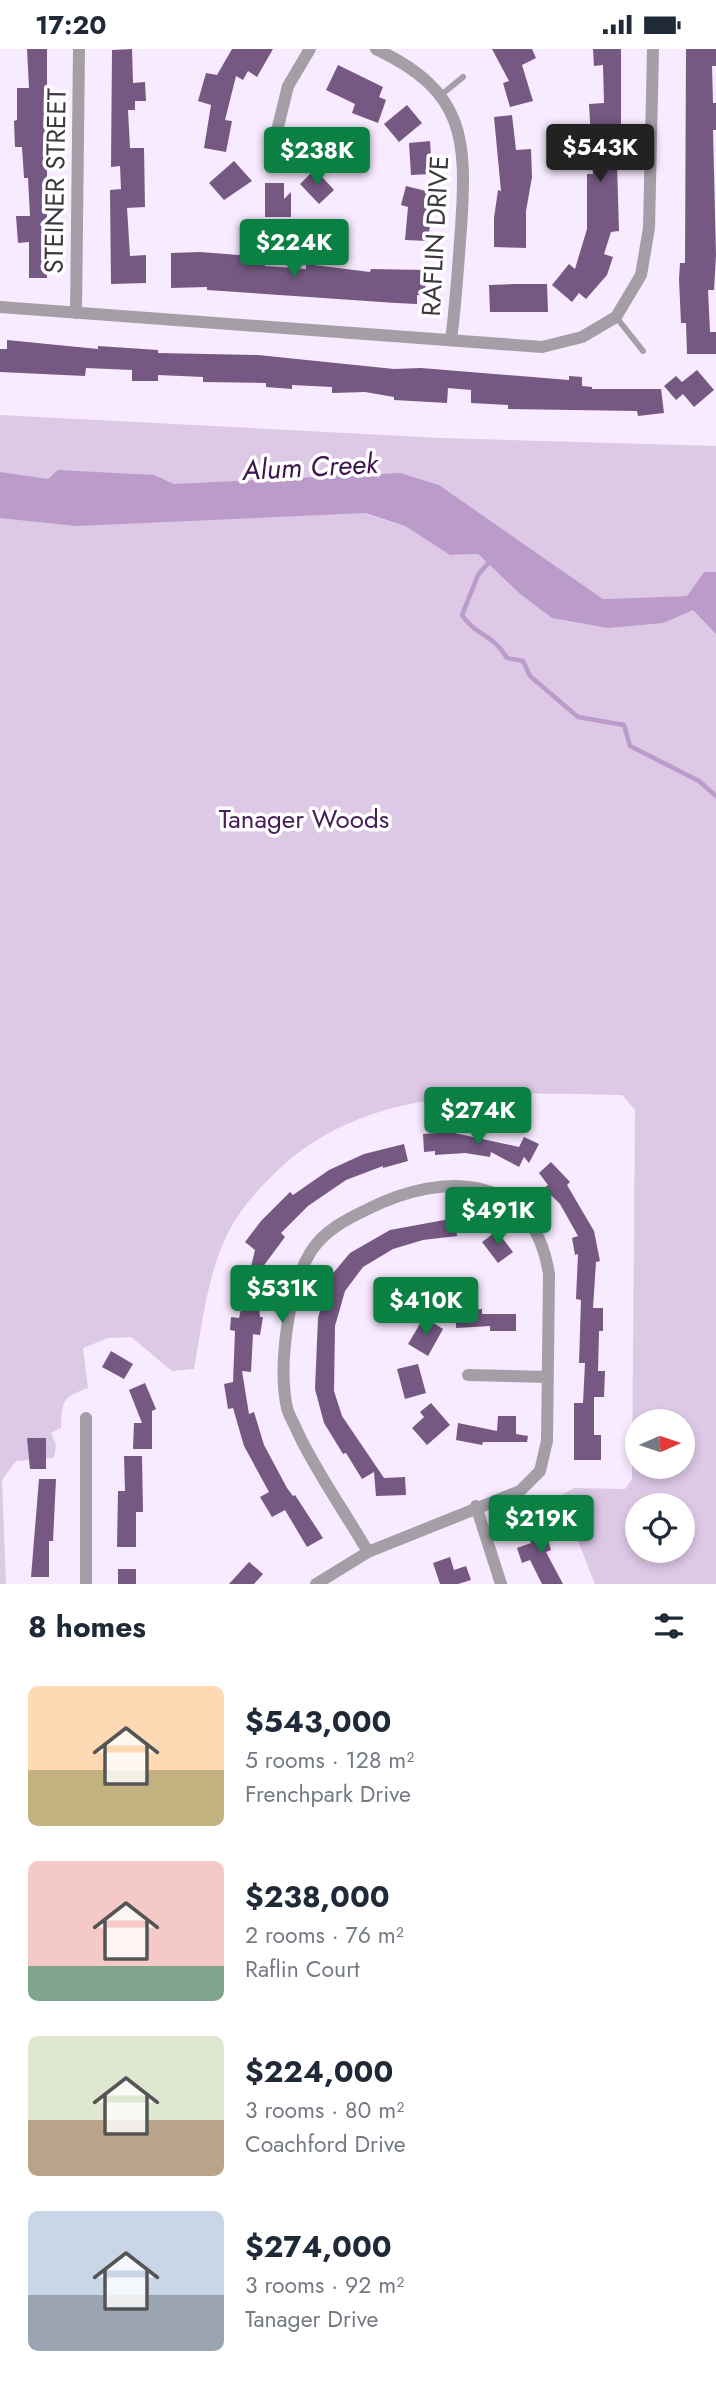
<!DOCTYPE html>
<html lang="en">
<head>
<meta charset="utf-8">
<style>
  body { margin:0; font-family:Jost,sans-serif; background:#f2f2f3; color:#1f2937; height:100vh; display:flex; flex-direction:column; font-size:26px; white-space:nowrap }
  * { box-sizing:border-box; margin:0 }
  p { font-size:23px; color:#747a83 }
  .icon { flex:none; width:38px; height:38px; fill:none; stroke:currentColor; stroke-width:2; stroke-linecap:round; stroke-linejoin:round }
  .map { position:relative; height:1535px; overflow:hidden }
  .side { display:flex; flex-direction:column; background:#fff; flex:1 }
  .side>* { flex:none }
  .needle { width:46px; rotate:87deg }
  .buttons { position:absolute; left:625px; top:1360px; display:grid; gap:14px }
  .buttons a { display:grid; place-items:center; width:70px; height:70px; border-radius:50%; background:#fff; box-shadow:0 4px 10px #0003; font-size:35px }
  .price { position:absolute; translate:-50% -60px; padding:0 16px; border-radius:7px; background:#0b8043; color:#fff; font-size:23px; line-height:46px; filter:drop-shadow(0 2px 4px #0008) }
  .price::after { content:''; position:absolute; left:50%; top:42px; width:21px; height:16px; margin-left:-10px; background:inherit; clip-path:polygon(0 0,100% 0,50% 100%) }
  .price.selected { background:#222; color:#fff }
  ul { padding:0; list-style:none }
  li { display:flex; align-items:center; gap:21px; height:175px; padding:0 28px }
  li span { display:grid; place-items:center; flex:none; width:196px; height:140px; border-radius:10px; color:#555 }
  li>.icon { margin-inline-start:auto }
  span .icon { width:84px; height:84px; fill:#fffc; stroke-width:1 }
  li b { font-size:30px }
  h2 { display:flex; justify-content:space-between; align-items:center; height:84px; padding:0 28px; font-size:30px }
  .status { display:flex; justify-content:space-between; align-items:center; height:49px; padding:0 35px; background:#fff; direction:ltr }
  .status svg { height:19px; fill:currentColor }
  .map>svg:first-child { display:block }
  .green { fill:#ddc8e6; fill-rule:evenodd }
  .water { fill:#bb9bc9 }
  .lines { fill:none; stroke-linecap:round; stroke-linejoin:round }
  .stream { stroke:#bb9bc9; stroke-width:4.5 }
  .building { fill:#765983 }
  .lane { stroke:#a49fa7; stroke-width:6 }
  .street { stroke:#a49fa7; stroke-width:12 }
  .labels { text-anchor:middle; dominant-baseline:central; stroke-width:7; stroke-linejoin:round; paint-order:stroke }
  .street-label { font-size:26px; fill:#3d373f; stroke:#fff }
  .park-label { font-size:26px; fill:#471e57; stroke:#fff }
  .water-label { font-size:28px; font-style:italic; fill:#3e154d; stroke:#fff }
</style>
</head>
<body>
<div class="status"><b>17:20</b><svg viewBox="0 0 49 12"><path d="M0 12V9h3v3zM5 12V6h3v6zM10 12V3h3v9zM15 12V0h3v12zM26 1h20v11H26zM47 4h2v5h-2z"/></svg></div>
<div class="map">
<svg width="716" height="1535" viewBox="0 0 716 1535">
  <rect width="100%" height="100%" fill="#f8eaff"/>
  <path class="green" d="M 0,366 L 441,389 L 716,397 L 716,523 L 704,523 L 687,547 L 603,550 L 439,436 L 405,425 L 366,465 L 405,477 L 450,506 L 478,505 L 519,544 L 649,556 L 716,557 L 716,1535 L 595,1535 L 560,1447 L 574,1439 L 625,1440 L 632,1430 L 635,1061 L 622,1046 C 503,1044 373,1033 279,1120 C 259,1139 239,1161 227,1186 C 207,1227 202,1276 194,1320 L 172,1322 L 131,1288 L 108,1289 L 83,1299 L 88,1339 C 62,1348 62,1352 61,1379 L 51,1384 L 56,1396 L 54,1409 L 16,1412 L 2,1431 L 6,1535 L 0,1535 ZM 637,1372 L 682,1372 L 682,1418 L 637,1418 ZM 637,1456 L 682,1456 L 682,1502 L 637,1502 Z"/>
  <path class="water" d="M 58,421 L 154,426 L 174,435 L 401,424 L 439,436 L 603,550 L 687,547 L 704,523 L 716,523 L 716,585 L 693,561 L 663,574 L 608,579 L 552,569 L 519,544 L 478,505 L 450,506 L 405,477 L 365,464 L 76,477 L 0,469 L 0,423 L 48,430 Z"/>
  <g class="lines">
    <path class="stream" d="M 491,511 L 478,526 L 462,566 C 476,587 492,584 507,609 L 523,612 L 530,627 L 578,668 L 624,676 L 630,697 L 699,732 L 716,747"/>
  </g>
  <path class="building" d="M 27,0 L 47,0 L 47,229 L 29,229 L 29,193 L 18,194 L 16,167 L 30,167 L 28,129 L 24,129 L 22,98 L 15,98 L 14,72 L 17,71 L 17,39 L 29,39 Z
    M 132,0 L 133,34 L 145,33 L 146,52 L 135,52 L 135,61 L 128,61 L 130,99 L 144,99 L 145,158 L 127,159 L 130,207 L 146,206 L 146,234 L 111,235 L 110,141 L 121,140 L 120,117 L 111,118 L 112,1 Z
    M 232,0 L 273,0 L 257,28 L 248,22 L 243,31 L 236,27 L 225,71 L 232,72 L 226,103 L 204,99 L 211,56 L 198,52 L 206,24 L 217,26 Z
    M 492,0 L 532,0 L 536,9 L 522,16 L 533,52 L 510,58 L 503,34 L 509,32 Z
    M 593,0 L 621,0 L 621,115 L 617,116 L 619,182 L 611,183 L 604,205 L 613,208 L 607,226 L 586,250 L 579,244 L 572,253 L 552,236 L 569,215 L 575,220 L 587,180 L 587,125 L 593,125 L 589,55 L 604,54 L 603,16 L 594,17 Z
    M 686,0 L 716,0 L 716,17 L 712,17 L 713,54 L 716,54 L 716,81 L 713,81 L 716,206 L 714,241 L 708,241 L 710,283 L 716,283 L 716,305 L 687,305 L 686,274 L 681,274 L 679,230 L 680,214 L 685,214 Z
    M 338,16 L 383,38 L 379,48 L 386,51 L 378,74 L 352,64 L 355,55 L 326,41 Z
    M 407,56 L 422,74 L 399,93 L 384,75 Z
    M 512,66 L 516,101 L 531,100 L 532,128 L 526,162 L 526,199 L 494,198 L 494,169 L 498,141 L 501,142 L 494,68 Z
    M 329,86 L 361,99 L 352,124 L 323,113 L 331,105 L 324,102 Z
    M 430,92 L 432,125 L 411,126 L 409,94 Z
    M 234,112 L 252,132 L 224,151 L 209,134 Z
    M 315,120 L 334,141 L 319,155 L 300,135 Z
    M 265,134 L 284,134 L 284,150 L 291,143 L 291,168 L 265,168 Z
    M 406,137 L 434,144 L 428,192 L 405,191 L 408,158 L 401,156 Z
    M 200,203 L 265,208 L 265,217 L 306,220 L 306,215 L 370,223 L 371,220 L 426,221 L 425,247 L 417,246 L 417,255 L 396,254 L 207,241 L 207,238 L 171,239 L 171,204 Z
    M 514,235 L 547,235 L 548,263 L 490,263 L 489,236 Z
    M 7,291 L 98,300 L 98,297 L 158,301 L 158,304 L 258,306 L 394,320 L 421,319 L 569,331 L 569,327 L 582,328 L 582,337 L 592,338 L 592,340 L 661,340 L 664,364 L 638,367 L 637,362 L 508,360 L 508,356 L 471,354 L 471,341 L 448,339 L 447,354 L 394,351 L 394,348 L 365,343 L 332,344 L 332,338 L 292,336 L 292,340 L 266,338 L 266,334 L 203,333 L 203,328 L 158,326 L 158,332 L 132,332 L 132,321 L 86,319 L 85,327 L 0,323 L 0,300 L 7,300 Z
    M 697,321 L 714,341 L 694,358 L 683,345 L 676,351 L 664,337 L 676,327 L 682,333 Z
    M 450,1083 L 519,1098 L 524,1088 L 539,1095 L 529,1114 L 524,1108 L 519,1118 L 491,1103 L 490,1108 L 465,1104 L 435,1106 L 435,1102 L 424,1103 L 423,1085 Z
    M 404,1095 L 408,1112 L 383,1119 L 383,1117 L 346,1131 L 308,1157 L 281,1184 L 285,1188 L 262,1219 L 269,1221 L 259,1257 L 260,1268 L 263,1268 L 260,1286 L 253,1285 L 251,1323 L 242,1322 L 249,1365 L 254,1363 L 264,1396 L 287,1439 L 293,1447 L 295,1446 L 323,1489 L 307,1498 L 285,1461 L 272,1468 L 260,1448 L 269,1443 L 244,1397 L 233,1359 L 228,1360 L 224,1335 L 233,1333 L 235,1282 L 230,1281 L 231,1268 L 239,1269 L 255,1201 L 245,1193 L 261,1172 L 290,1143 L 293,1146 L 329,1121 L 364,1105 Z
    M 551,1113 L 570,1133 L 567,1136 L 594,1182 L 600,1212 L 596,1213 L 593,1259 L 603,1259 L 603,1282 L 599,1282 L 598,1322 L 605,1322 L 604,1348 L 594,1348 L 594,1386 L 601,1386 L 601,1411 L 574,1411 L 574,1354 L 583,1354 L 585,1314 L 579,1314 L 581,1251 L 576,1250 L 578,1205 L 575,1206 L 572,1189 L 578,1187 L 560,1155 L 544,1139 L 548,1136 L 539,1124 Z
    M 455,1169 L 457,1187 L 423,1191 L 393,1200 L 363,1218 L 345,1242 L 335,1277 L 334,1342 L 342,1367 L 384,1429 L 405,1428 L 406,1446 L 376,1447 L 374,1423 L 362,1430 L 346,1404 L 343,1405 L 324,1374 L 315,1340 L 318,1269 L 329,1229 L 350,1204 L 390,1181 Z
    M 497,1182 L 513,1203 L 498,1214 L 482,1193 Z
    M 482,1260 L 482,1265 L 516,1265 L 516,1282 L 490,1282 L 490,1277 L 456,1279 L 456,1261 Z
    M 424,1268 L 443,1280 L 428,1307 L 408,1295 Z
    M 111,1302 L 133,1315 L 124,1330 L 102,1318 Z
    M 418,1315 L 426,1344 L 405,1350 L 397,1320 Z
    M 145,1334 L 156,1360 L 152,1362 L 152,1400 L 133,1400 L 134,1374 L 142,1374 L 129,1341 Z
    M 431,1354 L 450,1376 L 427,1396 L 412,1379 L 424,1368 L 420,1363 Z
    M 498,1367 L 516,1367 L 516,1385 L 528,1387 L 527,1393 L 483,1393 L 482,1396 L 456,1391 L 458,1374 L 497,1382 Z
    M 27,1389 L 46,1389 L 46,1420 L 30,1420 Z
    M 124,1407 L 142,1407 L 143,1463 L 136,1463 L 136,1498 L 117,1498 L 118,1442 L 125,1442 Z
    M 39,1430 L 56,1430 L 53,1492 L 49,1492 L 49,1528 L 31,1528 Z
    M 553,1474 L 556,1485 L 547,1488 L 551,1501 L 546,1503 L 563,1535 L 542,1535 L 530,1511 L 522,1514 L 517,1499 L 531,1494 L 527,1483 Z
    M 450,1508 L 454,1521 L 466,1517 L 471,1531 L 458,1535 L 440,1535 L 433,1514 Z
    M 249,1513 L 263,1525 L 254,1535 L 229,1535 Z
    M 118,1520 L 136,1520 L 136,1535 L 118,1535 Z"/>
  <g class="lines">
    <path class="lane" d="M 441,46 L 463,28
      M 616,268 L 643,302"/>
    <path class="street" d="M 376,0 C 465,42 467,89 461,179 C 458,217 456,254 451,291
      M 276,86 L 288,37 L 310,0
      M 0,258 L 542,298 L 582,288 L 616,268 L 641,226 L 649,179 L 653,0
      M 76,264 L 79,0
      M 468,1326 L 548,1328
      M 476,1457 L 501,1535
      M 86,1535 L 86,1369
      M 316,1535 L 368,1503 L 520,1442 L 540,1422 L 547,1392 L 549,1225 C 533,1125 446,1121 368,1160 C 347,1170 323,1182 310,1204 C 288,1240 278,1318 287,1359 C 289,1367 295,1376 298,1384 C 318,1426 345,1463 368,1503"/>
  </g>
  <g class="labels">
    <g class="street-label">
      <text transform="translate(55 132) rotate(-89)">STEINER STREET</text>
      <text transform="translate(435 187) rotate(-87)">RAFLIN DRIVE</text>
    </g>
    <g class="park-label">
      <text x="304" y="770">Tanager Woods</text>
    </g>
    <g class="water-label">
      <text transform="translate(310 418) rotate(-3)">Alum Creek</text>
    </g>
  </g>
</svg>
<div class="buttons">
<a><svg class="needle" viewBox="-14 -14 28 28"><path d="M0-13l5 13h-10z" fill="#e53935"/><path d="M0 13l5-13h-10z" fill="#747a83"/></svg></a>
<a><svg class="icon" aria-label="locate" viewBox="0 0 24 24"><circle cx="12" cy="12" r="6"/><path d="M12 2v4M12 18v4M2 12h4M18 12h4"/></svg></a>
</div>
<b class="price selected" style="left:600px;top:135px">$543K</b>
<b class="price" style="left:317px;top:138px">$238K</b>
<b class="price" style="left:294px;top:230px">$224K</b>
<b class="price" style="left:478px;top:1098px">$274K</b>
<b class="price" style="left:498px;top:1198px">$491K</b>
<b class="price" style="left:282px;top:1276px">$531K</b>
<b class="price" style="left:426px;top:1288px">$410K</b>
<b class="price" style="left:541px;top:1506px">$219K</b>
</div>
<section class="side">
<h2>8 homes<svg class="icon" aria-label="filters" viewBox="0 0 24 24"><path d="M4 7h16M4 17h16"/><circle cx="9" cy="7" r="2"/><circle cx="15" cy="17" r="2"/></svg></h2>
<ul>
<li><span style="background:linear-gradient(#ffd9b3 60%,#c2b280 0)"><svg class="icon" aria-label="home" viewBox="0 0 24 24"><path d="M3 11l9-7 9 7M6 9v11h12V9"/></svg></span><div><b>$543,000</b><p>5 rooms · 128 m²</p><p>Frenchpark Drive</p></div></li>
<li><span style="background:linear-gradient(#f6c9c9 75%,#7fa58c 0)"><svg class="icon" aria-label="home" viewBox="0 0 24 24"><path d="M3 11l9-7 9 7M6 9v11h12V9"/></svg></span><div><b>$238,000</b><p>2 rooms · 76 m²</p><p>Raflin Court</p></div></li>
<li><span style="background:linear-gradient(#dfe7d0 60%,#b9a48a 0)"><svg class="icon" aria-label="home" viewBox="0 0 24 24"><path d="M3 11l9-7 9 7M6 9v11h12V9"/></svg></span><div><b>$224,000</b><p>3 rooms · 80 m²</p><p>Coachford Drive</p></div></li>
<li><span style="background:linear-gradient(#c9d6e8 60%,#9aa5b1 0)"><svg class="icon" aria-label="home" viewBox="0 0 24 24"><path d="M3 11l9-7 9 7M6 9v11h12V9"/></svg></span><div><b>$274,000</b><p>3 rooms · 92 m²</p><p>Tanager Drive</p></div></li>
</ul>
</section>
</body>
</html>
